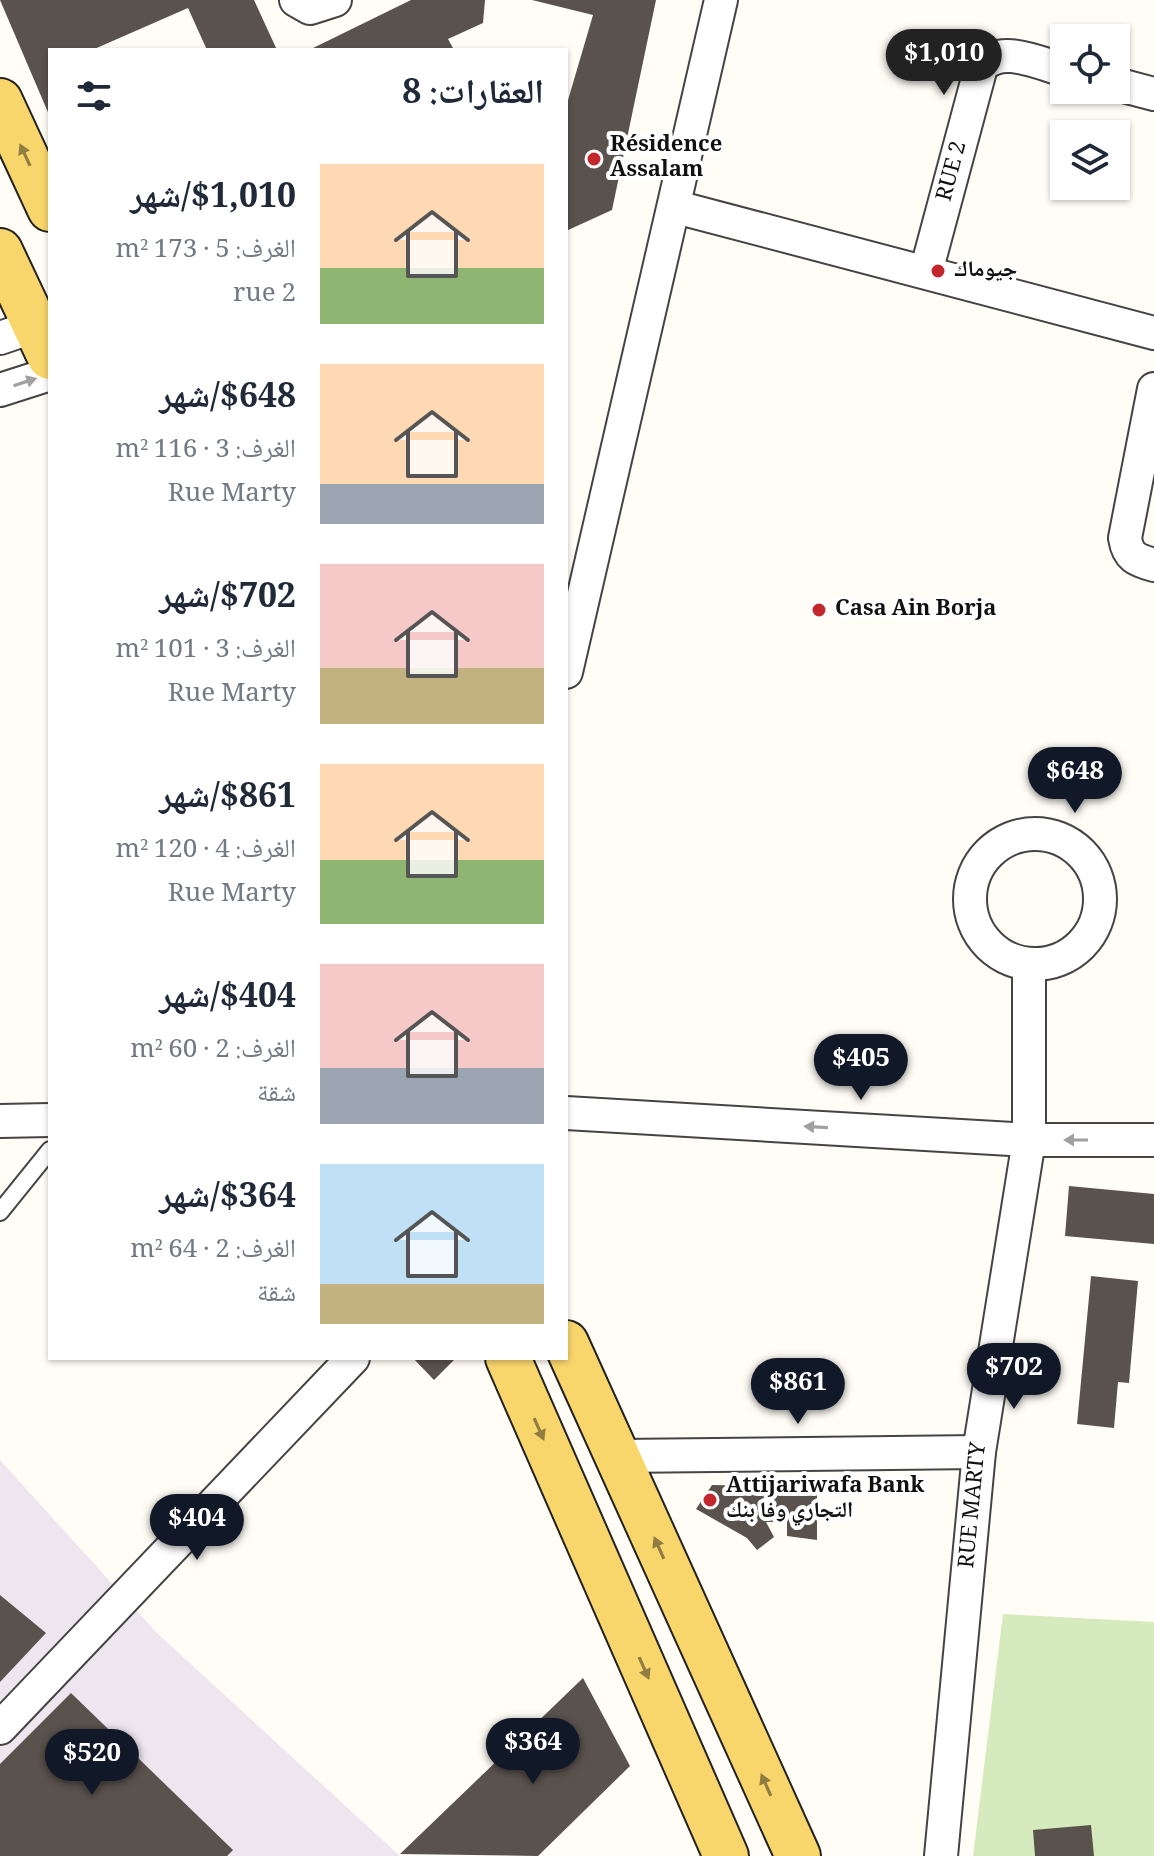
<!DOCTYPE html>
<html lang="ar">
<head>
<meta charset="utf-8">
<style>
  body { margin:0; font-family:Georgia,"Noto Naskh Arabic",serif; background:#f2f2f3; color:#1f2937; direction:rtl; height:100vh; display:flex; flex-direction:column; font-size:30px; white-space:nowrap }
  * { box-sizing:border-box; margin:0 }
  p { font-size:26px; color:#747a83 }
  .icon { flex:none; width:44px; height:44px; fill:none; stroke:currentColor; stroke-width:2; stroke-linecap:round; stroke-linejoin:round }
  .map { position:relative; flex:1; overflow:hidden; direction:ltr }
  .panel { position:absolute; left:48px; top:48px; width:520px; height:1312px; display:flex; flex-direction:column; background:#fff; border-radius:0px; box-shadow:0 2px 6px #0004; direction:rtl }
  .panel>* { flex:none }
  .controls { position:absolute; left:1050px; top:24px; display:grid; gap:16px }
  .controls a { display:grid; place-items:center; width:80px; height:80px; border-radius:0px; background:#fff; box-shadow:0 2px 6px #0004; font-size:40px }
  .price { position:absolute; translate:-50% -68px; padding:0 18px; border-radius:28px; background:#111827; color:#fff; font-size:26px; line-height:52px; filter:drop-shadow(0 2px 4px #0008) }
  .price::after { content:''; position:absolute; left:50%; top:48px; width:24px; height:18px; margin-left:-12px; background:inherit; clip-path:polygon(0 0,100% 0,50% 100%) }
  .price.active { background:#222; color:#fff }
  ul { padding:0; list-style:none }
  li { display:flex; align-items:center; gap:24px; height:200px; padding:0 24px }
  li span { display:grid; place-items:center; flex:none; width:224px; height:160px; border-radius:0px; color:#555 }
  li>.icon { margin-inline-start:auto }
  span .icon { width:96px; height:96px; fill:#fffc; stroke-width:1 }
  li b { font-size:34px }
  h2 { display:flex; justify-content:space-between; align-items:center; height:96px; padding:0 24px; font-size:34px }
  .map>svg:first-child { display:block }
  .industrial { fill:#eee6ef }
  .green { fill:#d5ebbd }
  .building { fill:#5a524d }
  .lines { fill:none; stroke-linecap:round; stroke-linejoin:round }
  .lane-casing { stroke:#444; stroke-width:20 }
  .street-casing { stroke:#444; stroke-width:36 }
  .primary-casing { stroke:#222; stroke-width:48 }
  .lane { stroke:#fff; stroke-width:16 }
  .street { stroke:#fff; stroke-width:32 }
  .primary { stroke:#f9d66b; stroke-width:44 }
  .oneway { fill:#917d42 }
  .oneway2 { fill:#a0a0a0 }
  .poi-dot { fill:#c4262e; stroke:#fff; stroke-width:3 }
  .labels { text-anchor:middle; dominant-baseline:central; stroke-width:8; stroke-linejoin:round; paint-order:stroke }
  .poi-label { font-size:22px; font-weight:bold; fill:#111; stroke:#fff; text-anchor:start }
  .street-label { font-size:22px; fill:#111; stroke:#fff }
</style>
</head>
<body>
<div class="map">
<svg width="1154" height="1856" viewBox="0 0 1154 1856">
  <rect width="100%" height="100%" fill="#fffdf5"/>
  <path class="industrial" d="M 0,1460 L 157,1633 L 400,1856 L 0,1856 Z"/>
  <path class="green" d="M 1003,1614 L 1154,1622 L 1154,1856 L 973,1856 Z"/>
  <path class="building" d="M 0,0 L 254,0 L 277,50 L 207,50 L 188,8 L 92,50 L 50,50 L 50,117 Z
    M 411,0 L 485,0 L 483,23 L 448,39 L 454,50 L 309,50 Z
    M 532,0 L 656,0 L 612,210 L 566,231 L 566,107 L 593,15 Z
    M 1069,1186 L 1154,1194 L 1154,1244 L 1065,1236 Z
    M 1091,1276 L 1138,1281 L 1129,1383 L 1118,1382 L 1114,1428 L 1077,1424 Z
    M 413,1358 L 456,1358 L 434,1380 Z
    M 712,1485 L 817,1487 L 817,1540 L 787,1536 L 787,1522 L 766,1522 L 774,1537 L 757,1550 L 747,1538 L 696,1509 Z
    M 0,1595 L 46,1633 L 0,1682 Z
    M 583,1678 L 630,1766 L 538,1856 L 400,1854 Z
    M 71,1693 L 233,1850 L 227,1856 L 0,1856 L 0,1764 Z
    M 1091,1825 L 1094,1856 L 1035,1856 L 1033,1830 Z"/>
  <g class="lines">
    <defs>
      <path id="lane" d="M 0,1212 L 50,1150"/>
      <g id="street">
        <path d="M 296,0 L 310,8 L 335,0"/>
        <path d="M 1116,84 L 1154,94"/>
        <path d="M 676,207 L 1154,333"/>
        <path id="s1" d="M 926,272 L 981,67 C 1001,44 1038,63 1064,70"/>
        <path d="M 0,338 L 50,321"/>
        <path d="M 1154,389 L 1125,538 C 1128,557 1136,560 1154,565"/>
        <path d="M 0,390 L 50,374"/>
        <path d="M 566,672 L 721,0"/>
        <circle cx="1035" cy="899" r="65"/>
        <path d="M 566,1113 L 1029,1140 L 1154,1140"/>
        <path d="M 0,1121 L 50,1120"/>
        <path d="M 618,1456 L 979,1452"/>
        <path d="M 0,1728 L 353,1358"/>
        <path id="s2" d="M 941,1856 L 979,1452 L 1029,1140 L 1029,965"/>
      </g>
      <path id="primary" d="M 0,101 L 50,209
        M 0,251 L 50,357
        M 566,1343 L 798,1856
        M 508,1358 L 726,1856"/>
    </defs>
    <use href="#lane" class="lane-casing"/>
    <use href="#street" class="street-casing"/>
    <use href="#primary" class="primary-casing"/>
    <use href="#lane" class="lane"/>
    <use href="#street" class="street"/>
    <use href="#primary" class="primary"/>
  </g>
  <defs><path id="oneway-solid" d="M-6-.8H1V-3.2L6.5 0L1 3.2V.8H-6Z" transform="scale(2)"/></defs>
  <g class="oneway">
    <use href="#oneway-solid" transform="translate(25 155) rotate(-115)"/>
    <use href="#oneway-solid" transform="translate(539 1429) rotate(66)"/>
    <use href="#oneway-solid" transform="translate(659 1548) rotate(-114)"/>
    <use href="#oneway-solid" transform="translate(644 1668) rotate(66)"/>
    <use href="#oneway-solid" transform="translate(766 1785) rotate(-114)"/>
  </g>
  <g class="oneway2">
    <use href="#oneway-solid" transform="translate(25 382) rotate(-18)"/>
    <use href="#oneway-solid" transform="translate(816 1127) rotate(-177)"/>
    <use href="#oneway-solid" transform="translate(1076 1140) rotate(-180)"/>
  </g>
  <g class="poi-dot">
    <circle cx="594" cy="159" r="8"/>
    <circle cx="938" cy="271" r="8"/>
    <circle cx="819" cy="610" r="8"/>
    <circle cx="710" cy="1500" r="8"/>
  </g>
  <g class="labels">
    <g class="poi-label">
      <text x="610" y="146">Résidence<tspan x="610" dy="25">Assalam</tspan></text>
      <text x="954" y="271">جيوماك</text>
      <text x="835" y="610">Casa Ain Borja</text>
      <text x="726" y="1487">Attijariwafa Bank<tspan x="726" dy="25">التجاري وفا بنك</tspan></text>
    </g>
    <g class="street-label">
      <text stroke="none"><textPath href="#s1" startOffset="104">RUE 2</textPath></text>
      <text stroke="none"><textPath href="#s2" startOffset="352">RUE MARTY</textPath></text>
    </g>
  </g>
</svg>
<div class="controls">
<a><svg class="icon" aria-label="locate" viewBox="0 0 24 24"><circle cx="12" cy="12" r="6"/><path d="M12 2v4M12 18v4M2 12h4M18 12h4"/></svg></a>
<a><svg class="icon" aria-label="layers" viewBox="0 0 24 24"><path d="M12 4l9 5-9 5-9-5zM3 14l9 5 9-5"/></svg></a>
</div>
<b class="price active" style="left:944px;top:97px">$1,010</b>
<b class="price" style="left:1075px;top:815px">$648</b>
<b class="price" style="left:861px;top:1102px">$405</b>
<b class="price" style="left:1014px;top:1411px">$702</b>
<b class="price" style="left:798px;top:1426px">$861</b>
<b class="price" style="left:197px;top:1562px">$404</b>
<b class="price" style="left:533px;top:1786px">$364</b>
<b class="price" style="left:92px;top:1797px">$520</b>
<section class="panel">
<h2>العقارات: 8<svg class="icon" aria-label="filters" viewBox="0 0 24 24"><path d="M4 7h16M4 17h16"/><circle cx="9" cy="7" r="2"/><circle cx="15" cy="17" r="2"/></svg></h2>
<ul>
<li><span style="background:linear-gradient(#ffd9b3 65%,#8fb573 0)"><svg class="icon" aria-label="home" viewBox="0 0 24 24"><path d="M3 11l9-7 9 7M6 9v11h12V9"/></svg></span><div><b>$1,010/شهر</b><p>الغرف: 5 · 173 m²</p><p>rue 2</p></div></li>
<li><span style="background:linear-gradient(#ffd9b3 75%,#9aa5b1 0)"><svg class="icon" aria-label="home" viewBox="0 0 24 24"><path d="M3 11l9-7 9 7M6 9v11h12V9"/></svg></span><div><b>$648/شهر</b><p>الغرف: 3 · 116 m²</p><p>Rue Marty</p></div></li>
<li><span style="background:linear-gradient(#f6c9c9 65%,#c2b280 0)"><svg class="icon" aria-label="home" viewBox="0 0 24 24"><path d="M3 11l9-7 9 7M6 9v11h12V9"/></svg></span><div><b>$702/شهر</b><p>الغرف: 3 · 101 m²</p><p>Rue Marty</p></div></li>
<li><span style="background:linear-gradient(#ffd9b3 60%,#8fb573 0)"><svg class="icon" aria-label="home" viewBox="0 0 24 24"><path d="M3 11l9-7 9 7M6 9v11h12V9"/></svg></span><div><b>$861/شهر</b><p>الغرف: 4 · 120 m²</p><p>Rue Marty</p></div></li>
<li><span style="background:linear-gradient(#f6c9c9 65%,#9aa5b1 0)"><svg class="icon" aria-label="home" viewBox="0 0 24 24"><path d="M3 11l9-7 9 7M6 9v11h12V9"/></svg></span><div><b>$404/شهر</b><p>الغرف: 2 · 60 m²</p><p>شقة</p></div></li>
<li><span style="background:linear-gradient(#bfe0f5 75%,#c2b280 0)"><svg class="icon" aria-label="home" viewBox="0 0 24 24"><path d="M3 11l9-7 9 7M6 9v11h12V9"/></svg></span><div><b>$364/شهر</b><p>الغرف: 2 · 64 m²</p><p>شقة</p></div></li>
</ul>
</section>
</div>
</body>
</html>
